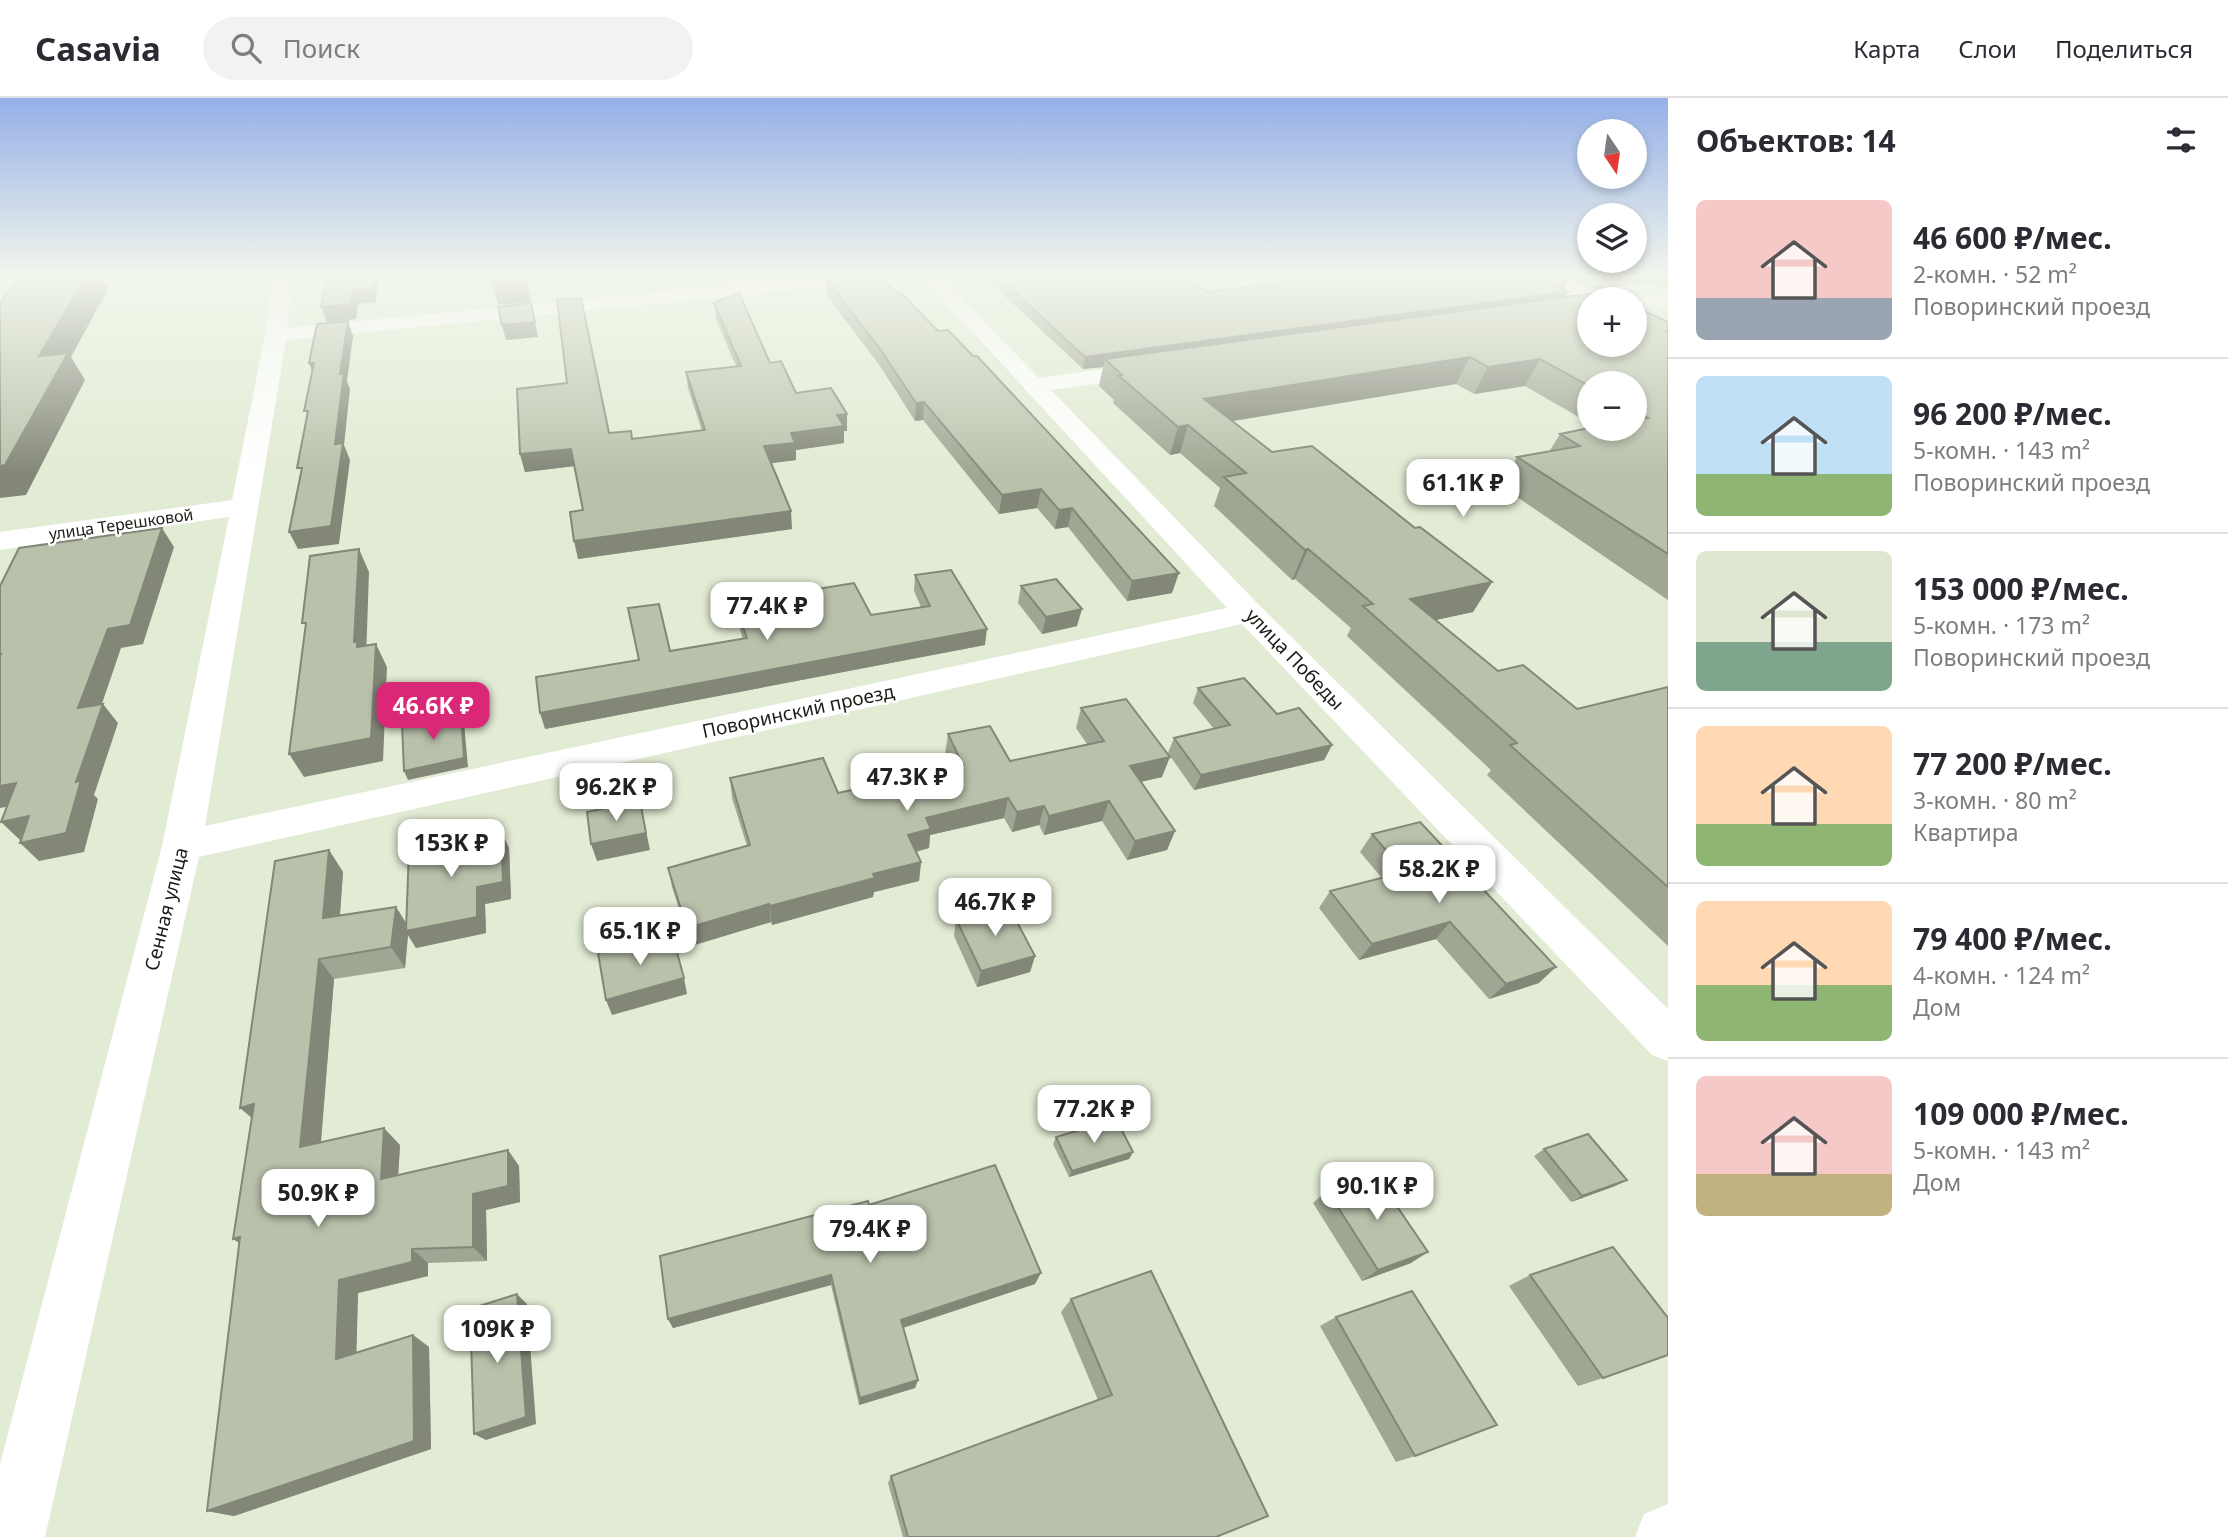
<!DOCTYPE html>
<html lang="ru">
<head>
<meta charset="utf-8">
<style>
  body { margin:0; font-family:"Noto Sans",sans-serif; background:#f2f2f3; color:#2b2b33; height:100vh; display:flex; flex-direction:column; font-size:26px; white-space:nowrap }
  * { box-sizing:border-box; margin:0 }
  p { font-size:23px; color:#7c7c81 }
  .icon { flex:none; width:38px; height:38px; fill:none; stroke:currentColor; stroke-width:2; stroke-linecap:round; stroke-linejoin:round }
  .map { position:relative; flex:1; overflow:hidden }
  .drawer { display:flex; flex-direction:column; background:#fff; width:560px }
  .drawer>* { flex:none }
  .needle { width:46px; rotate:167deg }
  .buttons { position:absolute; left:1577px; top:21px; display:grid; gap:14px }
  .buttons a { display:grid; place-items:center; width:70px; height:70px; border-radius:50%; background:#fff; box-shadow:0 4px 10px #0003; font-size:35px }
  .price { position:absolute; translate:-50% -60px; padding:0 16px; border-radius:14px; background:#fff; color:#222; font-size:23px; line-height:46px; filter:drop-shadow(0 2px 4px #0008) }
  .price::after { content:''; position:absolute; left:50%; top:42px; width:21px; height:16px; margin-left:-10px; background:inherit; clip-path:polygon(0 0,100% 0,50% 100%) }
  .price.on { background:#db2777; color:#fff }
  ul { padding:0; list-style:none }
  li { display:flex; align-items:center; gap:21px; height:175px; padding:0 28px }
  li+li { border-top:2px solid #e1e1e2 }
  li span { display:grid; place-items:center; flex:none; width:196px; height:140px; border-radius:10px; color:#555 }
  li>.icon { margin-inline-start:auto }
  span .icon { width:84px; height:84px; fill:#fffc; stroke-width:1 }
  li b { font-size:30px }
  h2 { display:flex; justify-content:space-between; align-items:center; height:84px; padding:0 28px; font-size:30px }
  header { display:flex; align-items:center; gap:42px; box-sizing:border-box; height:98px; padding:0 35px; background:#fff; border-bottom:2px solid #e1e1e2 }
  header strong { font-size:33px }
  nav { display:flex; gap:38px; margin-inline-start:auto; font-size:24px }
  .search { width:490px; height:63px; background:#f2f2f3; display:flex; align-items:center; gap:18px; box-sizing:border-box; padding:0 24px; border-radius:38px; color:#7c7c81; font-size:26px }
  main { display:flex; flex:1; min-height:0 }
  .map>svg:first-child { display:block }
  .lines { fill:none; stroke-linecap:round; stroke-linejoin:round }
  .minor { fill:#fff; fill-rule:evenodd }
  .wall { fill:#9fa693 }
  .shaded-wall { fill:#828778 }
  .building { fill:#b9c1ab; stroke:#828778; stroke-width:2 }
  .labels { text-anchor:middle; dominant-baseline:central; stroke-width:5; stroke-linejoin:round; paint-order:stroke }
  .far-street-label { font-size:16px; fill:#1a1d15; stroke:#fff }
  .street-label { font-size:19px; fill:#1a1d15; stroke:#fff }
</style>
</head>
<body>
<header>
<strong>Casavia</strong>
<div class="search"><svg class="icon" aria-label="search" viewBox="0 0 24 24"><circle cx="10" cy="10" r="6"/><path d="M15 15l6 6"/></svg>Поиск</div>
<nav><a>Карта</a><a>Слои</a><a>Поделиться</a></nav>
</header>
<main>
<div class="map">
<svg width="1668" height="1439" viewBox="0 0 1668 1439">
  <rect width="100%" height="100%" fill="#e2ebd4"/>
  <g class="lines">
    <path class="minor" d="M 274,176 L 292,176 L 287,230 L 844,176 L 907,176 L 898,182 L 286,242 L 205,728 L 1227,510 L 919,176 L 938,176 L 1039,280 L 1154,264 L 1162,266 L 1165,271 L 1162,276 L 1154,278 L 1051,292 L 1260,508 L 1668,911 L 1668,963 L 1652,957 L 1242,526 L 199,759 L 45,1439 L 0,1439 L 0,1366 L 162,748 L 229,419 L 0,452 L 0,434 L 232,402 L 265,237 Z
      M 1531,176 L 1555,176 L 1602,197 L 1605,201 L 1589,201 L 1588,205 L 1533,180 Z
      M 1668,194 L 1668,206 L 1634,211 L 1634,201 L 1627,201 Z
      M 1668,1406 L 1668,1439 L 1635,1439 L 1644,1416 Z"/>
  </g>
  <path class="wall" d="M 837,176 L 879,176 L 895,194 L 1172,495 L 1127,503 L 1068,429 L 1055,431 L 1037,410 L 999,416 L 923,322 L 915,323 L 880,268 L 827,198 L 827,182 L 837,181 Z
    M 981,176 L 1114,176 L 1122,180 L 1207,194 L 1563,193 L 1567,194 L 1564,200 L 1668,224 L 1668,502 L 1501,388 L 1517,359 L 1549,354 L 1560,336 L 1634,331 L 1634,285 L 1589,285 L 1589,325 L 1525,288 L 1474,296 L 1456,286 L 1232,323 L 1272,354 L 1415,430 L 1492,484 L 1473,514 L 1436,522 L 1498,573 L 1577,611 L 1668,589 L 1668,848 L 1487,677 L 1491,672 L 1347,538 L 1351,530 L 1295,481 L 1292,482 L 1214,408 L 1220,390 L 1180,355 L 1170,357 L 1113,305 L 1114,302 L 1099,288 L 1103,269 L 1083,271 Z
    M 1560,176 L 1668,176 L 1668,191 L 1652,184 L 1596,191 Z
    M 714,205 L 770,265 L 796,295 L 847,333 L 844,333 L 844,345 L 796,352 L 796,362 L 771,365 L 792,431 L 578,461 L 583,412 L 574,368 L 525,374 L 520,356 L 609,335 L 632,341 L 702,333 L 688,290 L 686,274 L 736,268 L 716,221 Z
    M 915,477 L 985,547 L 545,631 L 639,562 L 670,553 L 743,541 L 738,525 L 736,510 L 817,496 L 817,491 L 871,517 L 921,509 L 914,493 Z
    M 1021,488 L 1077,528 L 1042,536 L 1018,505 Z
    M 1198,590 L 1277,616 L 1332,647 L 1324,662 L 1194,692 L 1168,655 L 1174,640 L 1214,631 L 1193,605 Z
    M 1081,610 L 1162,679 L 1140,684 L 1175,733 L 1167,752 L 1127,762 L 1102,723 L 1044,737 L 1039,727 L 1012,734 L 1004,720 L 930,737 L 929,750 L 916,754 L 921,764 L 919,783 L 874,794 L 873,799 L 772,827 L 771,824 L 691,848 L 672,789 L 668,770 L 747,748 L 732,700 L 730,680 L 838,695 L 952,669 L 945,656 L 948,636 L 1010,663 L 1087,646 L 1076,630 Z
    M 501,733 L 509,750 L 511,801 L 485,806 L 486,835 L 416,850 L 408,837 L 405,870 L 334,881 L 321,1045 L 400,1047 L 398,1077 L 519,1068 L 520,1104 L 486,1112 L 487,1163 L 428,1165 L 428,1178 L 358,1195 L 356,1255 L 413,1237 L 429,1249 L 431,1351 L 234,1418 L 207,1413 L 329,752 L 343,774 L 340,818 L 396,809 L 406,825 Z
    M 1372,736 L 1539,885 L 1489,901 L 1436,841 L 1359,862 L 1319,810 L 1330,793 L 1382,780 L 1360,754 Z
    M 956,821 L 1035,858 L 1030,874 L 977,889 L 954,838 Z
    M 1056,1039 L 1133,1054 L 1129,1061 L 1069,1079 L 1053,1046 Z
    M 1544,1051 L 1627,1082 L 1615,1088 L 1571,1104 L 1534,1058 Z
    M 1327,1092 L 1411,1165 L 1362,1183 L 1313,1105 Z
    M 869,1107 L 1035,1186 L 903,1230 L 918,1282 L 915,1290 L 859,1307 L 831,1187 L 673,1230 L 668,1221 Z
    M 1530,1177 L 1603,1280 L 1578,1288 L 1509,1188 Z
    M 1071,1201 L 1216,1439 L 903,1439 L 888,1385 L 891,1378 L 1098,1302 L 1061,1214 Z
    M 1336,1219 L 1415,1358 L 1396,1364 L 1320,1228 Z"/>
  <path class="shaded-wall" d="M 88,176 L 99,176 L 108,191 L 71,259 L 85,282 L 26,397 L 0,400 L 0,368 L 39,258 Z
    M 373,176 L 378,176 L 376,204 L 358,206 L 356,221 L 327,224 L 321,209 L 353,192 Z
    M 524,176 L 534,176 L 534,183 L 527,184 L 531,204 L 498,207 L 491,180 Z
    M 1637,176 L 1657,176 L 1652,184 L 1596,191 L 1603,180 Z
    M 1568,184 L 1562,195 L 1567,194 L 1561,206 L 1105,261 L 1103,269 L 1083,271 L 1085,259 Z
    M 531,205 L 538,239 L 506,242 L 502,227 Z
    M 348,223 L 353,238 L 347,283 L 350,291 L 344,347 L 350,362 L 339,446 L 298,451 L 289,434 L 335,346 L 340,276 Z
    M 1470,259 L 1456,286 L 1196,329 L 1204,301 Z
    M 1540,261 L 1525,288 L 1474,296 L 1488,269 Z
    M 309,265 L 314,265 L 315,281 Z
    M 924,304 L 923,322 L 915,323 L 916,305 Z
    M 847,316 L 847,333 L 844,333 L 844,345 L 796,352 L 796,362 L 765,366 L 764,348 L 791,335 L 837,317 Z
    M 1188,327 L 1180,355 L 1170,357 L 1178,329 Z
    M 571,351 L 575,368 L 525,374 L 520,356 Z
    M 1041,391 L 1037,410 L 999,416 L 1002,397 Z
    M 1072,410 L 1068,429 L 1055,431 L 1059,412 Z
    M 791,413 L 792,431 L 578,461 L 574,443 Z
    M 162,430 L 174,449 L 143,546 L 121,550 L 94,629 L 78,610 L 108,531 Z
    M 359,451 L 369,474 L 366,561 L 354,544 Z
    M 1308,451 L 1295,481 L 1292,482 L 1305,452 Z
    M 1179,475 L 1172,495 L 1127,503 L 1132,483 Z
    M 1492,484 L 1473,514 L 1393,531 L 1410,501 Z
    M 1082,511 L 1077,528 L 1042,536 L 1046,519 Z
    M 987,531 L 985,547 L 545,631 L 540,615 Z
    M 376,546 L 387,569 L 383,663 L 304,679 L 289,656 Z
    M 103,606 L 118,625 L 94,697 L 98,701 L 84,754 L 39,763 L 20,745 L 76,684 Z
    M 461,615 L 464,624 L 468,669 L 408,682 L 404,673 Z
    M 1332,647 L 1324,662 L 1194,692 L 1201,677 Z
    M 1170,659 L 1162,679 L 1123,688 L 1130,668 Z
    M 16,685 L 34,704 L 0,710 L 0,688 Z
    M 1008,700 L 1004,720 L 930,737 L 929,750 L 906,756 L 908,737 L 926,720 Z
    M 640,703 L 650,752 L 597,763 L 591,746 Z
    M 1109,703 L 1102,723 L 1044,737 L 1049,718 Z
    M 1044,708 L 1039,727 L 1012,734 L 1017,714 Z
    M 29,718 L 20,742 L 1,724 Z
    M 501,733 L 509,750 L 511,801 L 485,806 L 486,835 L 416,850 L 408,837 L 405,870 L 391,849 L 396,809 L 409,830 L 477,789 Z
    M 1175,733 L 1167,752 L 1127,762 L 1135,743 Z
    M 329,752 L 343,774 L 338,841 L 323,820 Z
    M 921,764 L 919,783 L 874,794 L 873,799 L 772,827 L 770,808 L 873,776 Z
    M 769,806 L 771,824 L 691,848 L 687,830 Z
    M 1450,824 L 1436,841 L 1359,862 L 1372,846 Z
    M 1035,858 L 1030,874 L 977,889 L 981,873 Z
    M 319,861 L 334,881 L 319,1066 L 300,1049 Z
    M 1556,869 L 1539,885 L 1489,901 L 1506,886 Z
    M 684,880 L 687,896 L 612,917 L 606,902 Z
    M 254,1006 L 260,1027 L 240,1010 Z
    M 384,1030 L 400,1047 L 397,1097 L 381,1081 Z
    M 508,1052 L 519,1068 L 520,1104 L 486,1112 L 487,1163 L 473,1149 L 473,1096 Z
    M 1133,1054 L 1129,1061 L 1069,1079 L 1072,1073 Z
    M 1627,1082 L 1615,1088 L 1571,1104 L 1582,1098 Z
    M 240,1139 L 255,1155 L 233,1141 Z
    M 412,1151 L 428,1165 L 428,1178 L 358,1195 L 356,1272 L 336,1261 L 339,1182 Z
    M 1428,1154 L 1411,1165 L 1362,1183 L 1378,1172 Z
    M 1041,1175 L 1035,1186 L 899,1231 L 901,1222 Z
    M 831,1177 L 831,1187 L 673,1230 L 668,1221 Z
    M 517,1196 L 527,1206 L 536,1326 L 486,1342 L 474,1336 Z
    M 413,1237 L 429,1249 L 431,1351 L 234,1418 L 207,1413 Z
    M 918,1282 L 915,1290 L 859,1307 L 860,1300 Z"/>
  <path class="building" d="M 22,176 L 88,176 L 39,258 L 68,255 L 5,367 L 0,368 L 0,205 Z
    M 328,176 L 373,176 L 372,190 L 353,192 L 351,206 L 321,209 Z
    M 490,176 L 524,176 L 525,177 L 491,180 Z
    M 837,176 L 879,176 L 895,194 L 900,194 L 938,233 L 948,232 L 973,258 L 977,258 L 1179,475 L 1132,483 L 1072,410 L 1059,412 L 1041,391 L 1002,397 L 924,304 L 916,305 L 880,251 L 827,182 L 841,180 Z
    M 995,176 L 1114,176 L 1122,180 L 1157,176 L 1180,176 L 1207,194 L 1353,176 L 1548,176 L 1568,184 L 1550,186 L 1567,194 L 1085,259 Z
    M 1593,176 L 1637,176 L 1603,180 Z
    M 1603,194 L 1619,201 L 1589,201 L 1589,247 L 1634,247 L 1634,208 L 1668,224 L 1668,233 L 1665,233 L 1668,234 L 1668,456 L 1517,359 L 1580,348 L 1560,336 L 1589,330 L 1634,331 L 1634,322 L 1648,320 L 1634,312 L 1634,285 L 1589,285 L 1589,288 L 1540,261 L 1488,269 L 1470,259 L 1204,301 L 1272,354 L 1312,348 L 1415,430 L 1420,429 L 1492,484 L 1410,501 L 1498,573 L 1523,567 L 1577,611 L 1668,589 L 1668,789 L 1510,647 L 1517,645 L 1363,508 L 1373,506 L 1308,451 L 1305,452 L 1224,379 L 1246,375 L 1188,327 L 1178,329 L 1119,278 L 1122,277 L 1105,261 Z
    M 739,195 L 770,265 L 781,263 L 796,295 L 831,290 L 847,316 L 837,317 L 844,328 L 791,335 L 795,345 L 764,348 L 791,413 L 574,443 L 570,414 L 583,412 L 571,351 L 520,356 L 517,291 L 567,285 L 557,202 L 581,200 L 609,335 L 631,333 L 632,341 L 705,332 L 686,274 L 741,268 L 714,205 Z
    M 531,205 L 535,224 L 502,227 L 498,209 Z
    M 348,223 L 340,276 L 344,275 L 335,346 L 343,345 L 331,428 L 289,434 L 302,370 L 297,370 L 308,313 L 304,313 L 314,265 L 309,265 L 317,226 Z
    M 162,430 L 130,527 L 108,531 L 78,610 L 103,606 L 76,684 L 81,682 L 66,735 L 20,745 L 29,718 L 1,724 L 16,685 L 0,688 L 0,558 L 1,556 L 0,556 L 0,488 L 19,450 Z
    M 359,451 L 354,544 L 357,544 L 357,549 L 376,546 L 371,640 L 289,656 L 306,525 L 302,525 L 310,458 Z
    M 951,472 L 987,531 L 540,615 L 536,579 L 639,562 L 628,510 L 659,506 L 670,553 L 747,540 L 736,510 L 819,495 L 817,491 L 854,485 L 871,517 L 930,508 L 915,477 Z
    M 1056,481 L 1082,511 L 1046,519 L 1021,488 Z
    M 1244,580 L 1277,616 L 1299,610 L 1332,647 L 1201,677 L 1174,640 L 1230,627 L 1198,590 Z
    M 1126,601 L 1170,659 L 1130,668 L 1175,733 L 1135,743 L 1109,703 L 1049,718 L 1044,708 L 1017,714 L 1008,700 L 926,720 L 931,731 L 908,737 L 921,764 L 873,776 L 875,780 L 770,808 L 769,806 L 687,830 L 668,770 L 750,747 L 730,680 L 823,660 L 838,695 L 963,667 L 948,636 L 990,628 L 1010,663 L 1104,643 L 1081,610 Z
    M 461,615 L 464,660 L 404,673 L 402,626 Z
    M 640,703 L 646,735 L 591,746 L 587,714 Z
    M 1420,724 L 1556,869 L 1506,886 L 1450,824 L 1372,846 L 1330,793 L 1405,774 L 1372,736 Z
    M 501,733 L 503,784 L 477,789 L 477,819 L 406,833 L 409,750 Z
    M 329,752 L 323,820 L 396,809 L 391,849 L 319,861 L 300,1049 L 384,1030 L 381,1081 L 508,1052 L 508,1088 L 473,1096 L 473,1149 L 412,1151 L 412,1164 L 339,1182 L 336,1261 L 413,1237 L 414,1343 L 207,1413 L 240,1139 L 233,1141 L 254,1006 L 240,1010 L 275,763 Z
    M 1008,807 L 1035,858 L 981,873 L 956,821 Z
    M 672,836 L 684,880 L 606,902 L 598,855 Z
    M 1116,1021 L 1133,1054 L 1072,1073 L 1056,1039 Z
    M 1588,1036 L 1627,1082 L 1582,1098 L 1544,1051 Z
    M 995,1067 L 1041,1175 L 901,1222 L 918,1282 L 860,1300 L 831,1177 L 668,1221 L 660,1158 L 868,1103 L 869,1107 Z
    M 1375,1076 L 1428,1154 L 1378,1172 L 1327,1092 Z
    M 1613,1149 L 1668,1220 L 1668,1257 L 1603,1280 L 1530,1177 Z
    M 1151,1173 L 1268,1418 L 1216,1439 L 908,1439 L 891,1378 L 1112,1297 L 1071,1201 Z
    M 1412,1193 L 1497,1327 L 1415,1358 L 1336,1219 Z
    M 517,1196 L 526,1319 L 474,1336 L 470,1211 Z"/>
  <linearGradient id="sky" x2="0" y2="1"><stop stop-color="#95b0e8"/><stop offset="0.47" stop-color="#f2f6ec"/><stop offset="1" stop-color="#f2f6ec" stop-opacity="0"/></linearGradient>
  <rect width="1668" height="377" fill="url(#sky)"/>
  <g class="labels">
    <g class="far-street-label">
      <text transform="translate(121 426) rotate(-8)">улица Терешковой</text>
    </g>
    <g class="street-label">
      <text transform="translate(1295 561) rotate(46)">улица Победы</text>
      <text transform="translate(798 613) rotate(-12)">Поворинский проезд</text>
      <text transform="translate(166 811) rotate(-76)">Сенная улица</text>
    </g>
  </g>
</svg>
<div class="buttons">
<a><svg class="needle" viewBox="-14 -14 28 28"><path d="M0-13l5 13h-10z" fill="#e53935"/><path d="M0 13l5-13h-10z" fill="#7c7c81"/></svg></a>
<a><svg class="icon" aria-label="layers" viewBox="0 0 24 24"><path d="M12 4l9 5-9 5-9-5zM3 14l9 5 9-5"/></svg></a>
<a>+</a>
<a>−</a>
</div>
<b class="price" style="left:1463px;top:421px">61.1K ₽</b>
<b class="price" style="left:767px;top:544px">77.4K ₽</b>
<b class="price on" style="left:433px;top:644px">46.6K ₽</b>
<b class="price" style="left:907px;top:715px">47.3K ₽</b>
<b class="price" style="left:616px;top:725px">96.2K ₽</b>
<b class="price" style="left:451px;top:781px">153K ₽</b>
<b class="price" style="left:1439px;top:807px">58.2K ₽</b>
<b class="price" style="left:995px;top:840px">46.7K ₽</b>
<b class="price" style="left:640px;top:869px">65.1K ₽</b>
<b class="price" style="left:1094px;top:1047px">77.2K ₽</b>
<b class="price" style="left:1377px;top:1124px">90.1K ₽</b>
<b class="price" style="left:318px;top:1131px">50.9K ₽</b>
<b class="price" style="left:870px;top:1167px">79.4K ₽</b>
<b class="price" style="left:497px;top:1267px">109K ₽</b>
</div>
<section class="drawer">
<h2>Объектов: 14<svg class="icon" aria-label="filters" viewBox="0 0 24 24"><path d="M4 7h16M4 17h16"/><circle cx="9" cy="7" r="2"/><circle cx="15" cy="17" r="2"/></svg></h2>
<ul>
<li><span style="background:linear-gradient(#f6c9c9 70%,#9aa5b1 0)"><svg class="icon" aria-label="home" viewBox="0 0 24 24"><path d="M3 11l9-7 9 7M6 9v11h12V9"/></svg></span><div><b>46 600 ₽/мес.</b><p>2-комн. · 52 m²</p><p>Поворинский проезд</p></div></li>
<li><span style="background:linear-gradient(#bfe0f5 70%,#8fb573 0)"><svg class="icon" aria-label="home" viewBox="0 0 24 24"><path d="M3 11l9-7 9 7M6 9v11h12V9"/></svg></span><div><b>96 200 ₽/мес.</b><p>5-комн. · 143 m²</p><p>Поворинский проезд</p></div></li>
<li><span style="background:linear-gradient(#dfe7d0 65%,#7fa58c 0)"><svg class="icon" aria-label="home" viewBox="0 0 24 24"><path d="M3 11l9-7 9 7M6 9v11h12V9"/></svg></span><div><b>153 000 ₽/мес.</b><p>5-комн. · 173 m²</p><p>Поворинский проезд</p></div></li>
<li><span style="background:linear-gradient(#ffd9b3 70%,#8fb573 0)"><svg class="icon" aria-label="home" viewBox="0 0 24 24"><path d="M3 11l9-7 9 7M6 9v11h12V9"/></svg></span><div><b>77 200 ₽/мес.</b><p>3-комн. · 80 m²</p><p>Квартира</p></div></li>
<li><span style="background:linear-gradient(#ffd9b3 60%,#8fb573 0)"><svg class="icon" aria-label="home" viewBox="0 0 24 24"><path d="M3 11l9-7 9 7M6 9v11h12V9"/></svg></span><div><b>79 400 ₽/мес.</b><p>4-комн. · 124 m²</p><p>Дом</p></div></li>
<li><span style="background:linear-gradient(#f6c9c9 70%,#c2b280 0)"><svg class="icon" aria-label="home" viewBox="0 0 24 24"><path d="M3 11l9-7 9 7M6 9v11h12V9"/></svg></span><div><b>109 000 ₽/мес.</b><p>5-комн. · 143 m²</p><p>Дом</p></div></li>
</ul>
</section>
</main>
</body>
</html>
